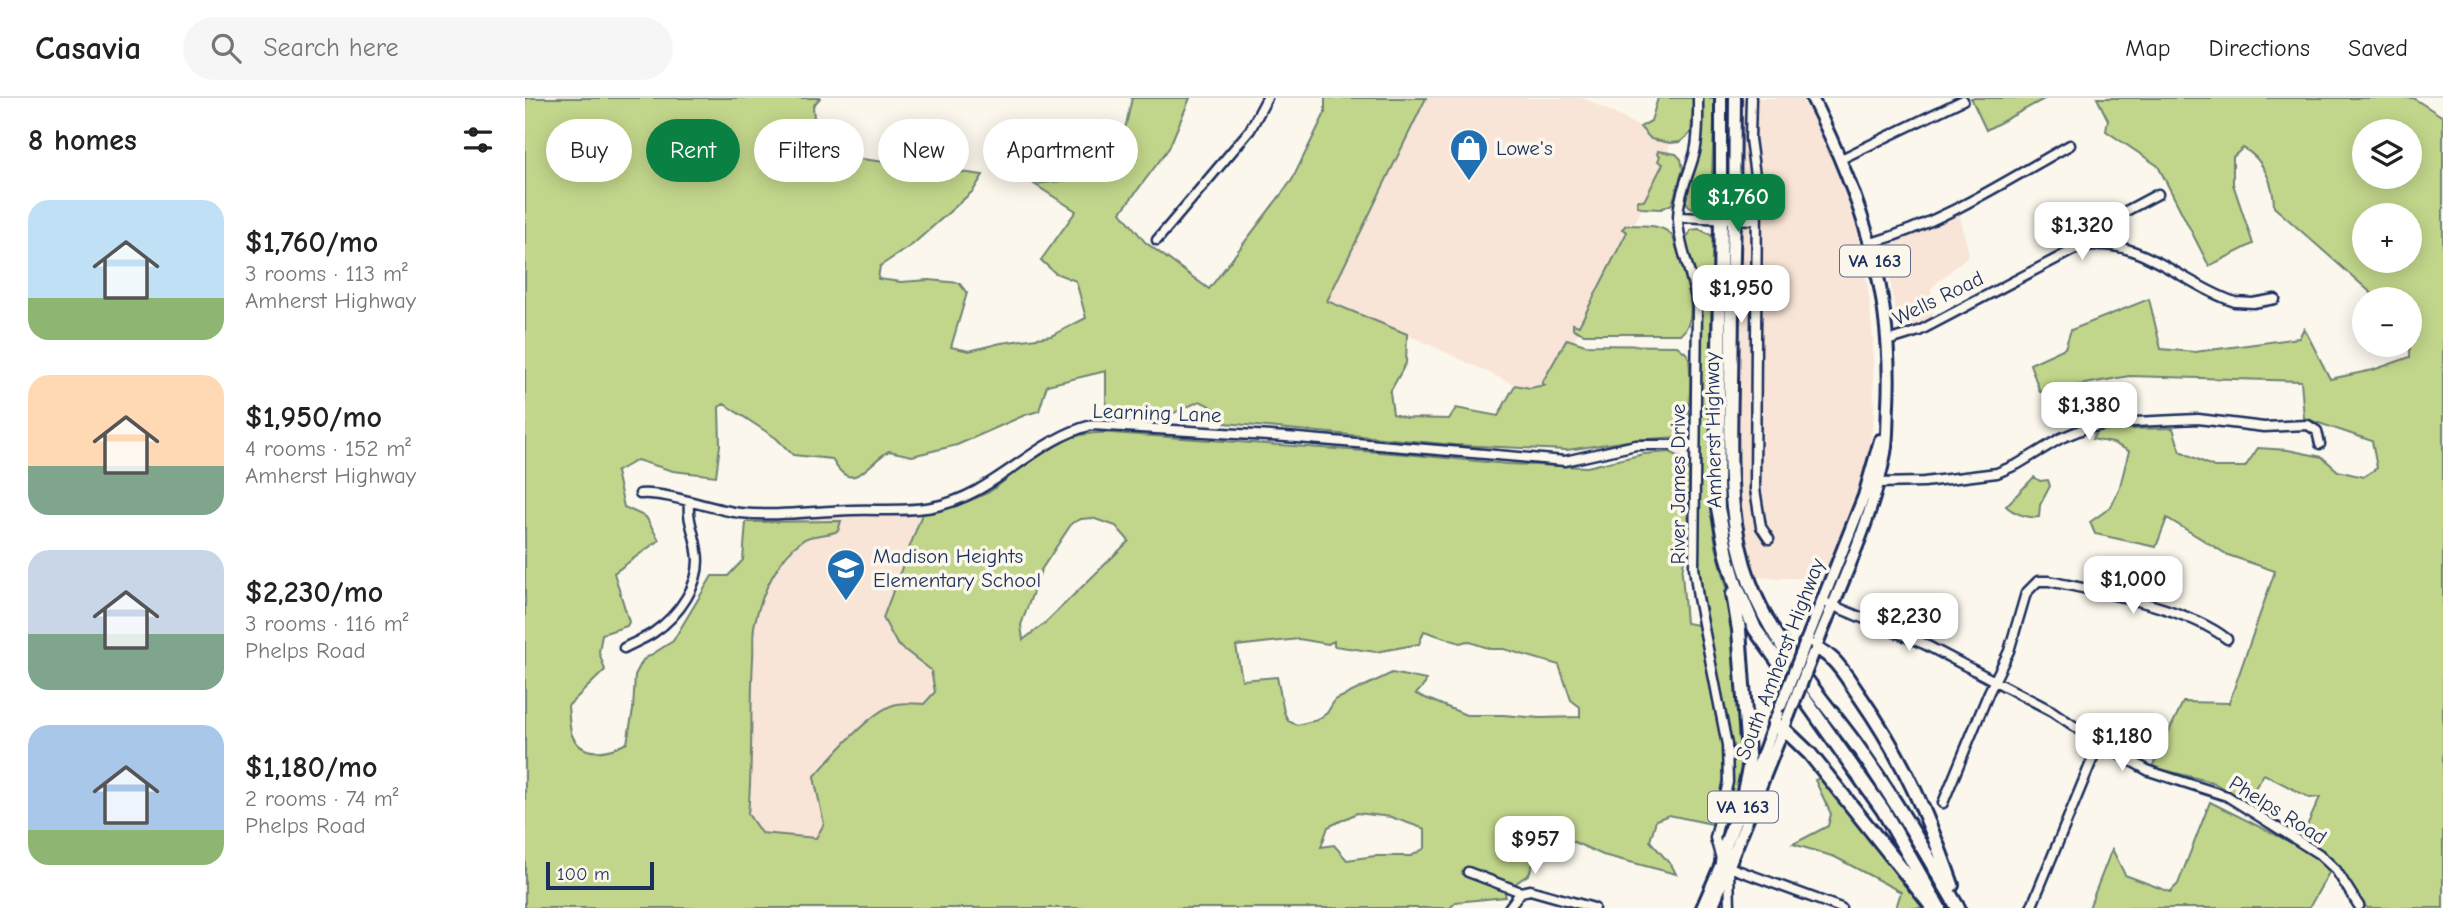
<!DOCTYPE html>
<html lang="en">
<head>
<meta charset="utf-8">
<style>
  body { margin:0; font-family:"Comic Neue",sans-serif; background:#f6f6f6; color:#222; height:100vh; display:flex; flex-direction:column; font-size:26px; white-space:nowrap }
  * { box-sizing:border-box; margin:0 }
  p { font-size:23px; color:#767676 }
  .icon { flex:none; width:38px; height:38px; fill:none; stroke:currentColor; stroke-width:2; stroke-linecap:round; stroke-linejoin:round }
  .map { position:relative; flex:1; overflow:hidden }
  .drawer { display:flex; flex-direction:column; background:#fff; width:525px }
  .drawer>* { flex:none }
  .banner { position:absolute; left:21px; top:21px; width:665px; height:63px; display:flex; gap:14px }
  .fabs { position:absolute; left:1827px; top:21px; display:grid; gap:14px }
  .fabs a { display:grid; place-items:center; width:70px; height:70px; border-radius:50%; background:#fff; box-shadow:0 4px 18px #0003; font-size:35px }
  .scale { position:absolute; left:21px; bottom:18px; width:108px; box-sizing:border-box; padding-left:7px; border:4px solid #1b2f5e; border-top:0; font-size:19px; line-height:24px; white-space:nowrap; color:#1b2f5e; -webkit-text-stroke:5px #fbf7ec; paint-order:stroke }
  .price { position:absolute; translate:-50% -60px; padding:0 16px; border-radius:14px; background:#fff; color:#222; font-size:23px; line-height:46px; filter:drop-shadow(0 2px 4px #0008) }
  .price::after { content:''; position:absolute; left:50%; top:42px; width:21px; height:16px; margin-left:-10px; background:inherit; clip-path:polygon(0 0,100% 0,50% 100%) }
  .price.current { background:#0b8043; color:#fff }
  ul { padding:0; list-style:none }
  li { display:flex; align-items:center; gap:21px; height:175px; padding:0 28px }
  li span { display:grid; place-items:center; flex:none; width:196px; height:140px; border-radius:21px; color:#555 }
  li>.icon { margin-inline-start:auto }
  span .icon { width:84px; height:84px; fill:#fffc; stroke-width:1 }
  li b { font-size:30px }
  h2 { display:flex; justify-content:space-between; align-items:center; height:84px; padding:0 28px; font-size:30px }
  .chip { padding:0 24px; border-radius:32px; background:#fff; box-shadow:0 4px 18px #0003; font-size:24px; line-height:63px }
  .chip.current { background:#0b8043; color:#fff }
  header { display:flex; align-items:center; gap:42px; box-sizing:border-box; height:98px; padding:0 35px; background:#fff; border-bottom:2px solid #e0e0e0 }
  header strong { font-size:33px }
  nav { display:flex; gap:38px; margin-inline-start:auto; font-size:24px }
  .search { width:490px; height:63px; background:#f6f6f6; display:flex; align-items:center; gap:18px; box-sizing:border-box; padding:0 24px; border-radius:38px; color:#767676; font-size:26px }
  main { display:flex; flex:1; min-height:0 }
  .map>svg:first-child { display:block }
  .built { fill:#f8e5d7 }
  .green { fill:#c2d68b; stroke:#6e8274; stroke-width:2; fill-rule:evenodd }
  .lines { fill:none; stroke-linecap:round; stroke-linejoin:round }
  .minor-casing { stroke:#1b2f5e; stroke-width:13 }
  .major-casing { stroke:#1b2f5e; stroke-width:16 }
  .highway-casing { stroke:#1b2f5e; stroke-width:18 }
  .minor { stroke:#fbf7ec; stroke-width:8 }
  .major { stroke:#fbf7ec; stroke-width:10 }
  .highway { stroke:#fbf7ec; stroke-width:12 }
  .major-bridge-casing { stroke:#1b2f5e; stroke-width:16; stroke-linecap:butt }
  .major-bridge { stroke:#fbf7ec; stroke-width:10 }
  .labels { text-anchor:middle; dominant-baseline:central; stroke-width:7; stroke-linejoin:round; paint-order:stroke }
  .shield { fill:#fbf7ec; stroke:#5e6b89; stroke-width:2 }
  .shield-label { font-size:19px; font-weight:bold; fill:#1b2f5e }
  .poi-label { font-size:21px; fill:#1b2f5e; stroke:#fbf7ec; text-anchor:start }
  .street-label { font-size:21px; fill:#1b2f5e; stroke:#fbf7ec }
</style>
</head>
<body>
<header>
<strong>Casavia</strong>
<div class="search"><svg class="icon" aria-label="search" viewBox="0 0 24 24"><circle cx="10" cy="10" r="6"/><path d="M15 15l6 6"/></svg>Search here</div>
<nav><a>Map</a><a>Directions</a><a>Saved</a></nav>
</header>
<main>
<section class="drawer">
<h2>8 homes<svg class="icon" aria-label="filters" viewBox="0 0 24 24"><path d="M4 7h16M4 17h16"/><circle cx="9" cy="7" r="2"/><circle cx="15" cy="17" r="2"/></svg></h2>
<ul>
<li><span style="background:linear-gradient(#bfe0f5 70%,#8fb573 0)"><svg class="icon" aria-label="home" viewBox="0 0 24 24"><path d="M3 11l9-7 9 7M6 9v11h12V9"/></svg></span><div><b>$1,760/mo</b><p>3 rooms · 113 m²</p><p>Amherst Highway</p></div></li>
<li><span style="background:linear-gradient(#ffd9b3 65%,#7fa58c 0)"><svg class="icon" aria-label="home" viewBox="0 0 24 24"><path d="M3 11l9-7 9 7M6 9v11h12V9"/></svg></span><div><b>$1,950/mo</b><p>4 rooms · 152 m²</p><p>Amherst Highway</p></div></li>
<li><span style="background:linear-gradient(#c9d6e8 60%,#7fa58c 0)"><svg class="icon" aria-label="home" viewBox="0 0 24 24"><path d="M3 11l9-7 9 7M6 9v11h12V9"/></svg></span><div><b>$2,230/mo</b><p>3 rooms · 116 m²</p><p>Phelps Road</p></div></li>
<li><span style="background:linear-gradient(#a9c7e8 75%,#8fb573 0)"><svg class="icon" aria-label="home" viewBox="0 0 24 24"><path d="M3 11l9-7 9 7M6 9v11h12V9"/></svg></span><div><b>$1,180/mo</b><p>2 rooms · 74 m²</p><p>Phelps Road</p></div></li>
</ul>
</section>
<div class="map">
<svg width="1918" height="810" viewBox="0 0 1918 810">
  <rect width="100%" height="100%" fill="#fbf7ec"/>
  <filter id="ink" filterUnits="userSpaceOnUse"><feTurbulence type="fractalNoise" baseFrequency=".0143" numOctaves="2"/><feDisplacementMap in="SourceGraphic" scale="14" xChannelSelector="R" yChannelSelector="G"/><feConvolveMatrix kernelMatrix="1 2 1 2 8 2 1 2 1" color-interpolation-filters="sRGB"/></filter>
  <g filter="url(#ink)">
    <path class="built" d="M 901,0 L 1059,0 L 1115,29 L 1126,41 L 1145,45 L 1140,66 L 1035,270 L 1021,287 L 1005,290 L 990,287 L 892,241 L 802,203 Z
      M 1217,0 L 1277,0 L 1281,9 L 1285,11 L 1319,84 L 1334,130 L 1344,199 L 1348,243 L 1349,317 L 1340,380 L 1301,481 L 1229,479 L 1213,401 Z
      M 1434,113 L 1444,157 L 1406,190 L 1408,220 L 1374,235 L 1359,149 Z
      M 410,413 L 417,590 L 303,749 L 221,739 L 231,418 Z"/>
    <path class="green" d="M 0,0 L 295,0 L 288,8 L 292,55 L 458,77 L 448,93 L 387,147 L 355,168 L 353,181 L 376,184 L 404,182 L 434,185 L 442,195 L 426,249 L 444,253 L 476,245 L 526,238 L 561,220 L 551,183 L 530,175 L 516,162 L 551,113 L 509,86 L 564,80 L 601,27 L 607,0 L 665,0 L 644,50 L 596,114 L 620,144 L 684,191 L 767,82 L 800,15 L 800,0 L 901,0 L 802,203 L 882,236 L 881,265 L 865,294 L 868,316 L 881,320 L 924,321 L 931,310 L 973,318 L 990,287 L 1005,290 L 1020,287 L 1017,285 L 1042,241 L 1060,247 L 1152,248 L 1161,255 L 1164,260 C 1166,280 1167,324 1153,339 L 1109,342 L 1042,352 L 930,347 L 700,325 L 695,313 L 675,303 L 640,319 L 581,316 L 581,273 L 522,287 L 514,313 L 500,317 L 432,347 L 387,358 L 364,353 C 342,365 327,399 307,361 L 268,357 L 251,340 L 199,306 L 194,309 L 195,347 L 191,378 L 148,373 L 112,362 L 91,374 L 99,409 L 121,419 L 134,442 L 89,475 L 104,524 L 102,528 L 77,536 L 74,554 L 80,572 L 43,608 C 44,617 44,629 47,637 C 57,661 84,654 102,645 L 108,612 L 110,577 L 118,562 L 148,543 L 187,478 L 203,478 L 218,462 L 221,424 L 316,423 L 313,433 C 302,438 285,436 278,442 C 253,459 237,495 230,524 C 227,535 229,549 228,561 C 225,613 228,665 223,716 L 236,735 L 291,740 L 299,726 L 289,679 C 306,660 348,610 372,606 C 380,604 391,606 399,606 L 410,594 L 406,572 L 372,546 L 358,520 L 397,416 C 420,410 442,405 464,394 C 474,388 484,379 493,371 C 522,347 548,333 586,335 L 880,356 L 982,366 L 1062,369 L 1119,356 L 1145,354 L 1157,360 L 1164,375 L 1162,441 L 1157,475 L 1161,525 L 1173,527 C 1186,600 1214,650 1187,726 L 1144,717 L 1131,722 L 1125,743 L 1147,768 L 1151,776 L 1078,757 L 1049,744 L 1019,739 L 1004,776 L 981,792 L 980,799 L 931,804 L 925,810 L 0,810 ZM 567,420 L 591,428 L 604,443 L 520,525 L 498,542 L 496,527 L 516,472 L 547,425 L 556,421 ZM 899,533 L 935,545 L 942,543 L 966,551 L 979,551 L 1034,567 L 1046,602 L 1055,609 L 1055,619 L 1015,620 L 978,617 L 941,617 L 891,596 L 900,586 L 901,582 L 867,575 L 810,602 L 802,615 L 792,622 L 772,627 L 763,623 L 759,614 L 752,579 L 717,582 L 711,548 L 774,541 L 803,546 L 809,543 L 809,548 L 851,554 L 894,546 ZM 832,715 L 866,719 L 900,731 L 900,750 L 886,758 L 850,758 L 822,762 L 809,747 L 796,749 L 803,729 Z
      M 1133,0 L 1169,0 L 1166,35 L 1155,44 L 1145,45 L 1126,41 L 1115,29 L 1126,23 Z
      M 1178,0 L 1190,0 L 1186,101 L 1178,111 C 1168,111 1161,110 1160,98 L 1177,44 Z
      M 1446,0 L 1521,0 L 1461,32 Z
      M 1572,0 L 1888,0 L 1918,19 L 1918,810 L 1842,810 L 1810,764 L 1784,810 L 1564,810 L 1587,751 L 1600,777 L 1645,794 L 1653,786 L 1685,704 L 1773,748 L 1795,699 L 1785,700 L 1739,676 L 1721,704 L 1687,684 L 1627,669 L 1658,604 L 1704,605 L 1750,473 L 1703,457 L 1642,420 L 1631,449 L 1570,436 L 1565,424 L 1586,409 L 1594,392 L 1604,353 L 1588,345 L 1567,341 L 1573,332 L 1648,330 L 1655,353 L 1689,369 L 1720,369 L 1733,350 L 1763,352 L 1797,359 L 1813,373 L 1838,379 L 1852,370 L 1847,343 L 1779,320 L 1776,283 L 1604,278 L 1515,294 L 1505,266 L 1540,250 L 1546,232 L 1624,201 L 1636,251 L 1670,254 L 1774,240 L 1779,230 L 1805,281 L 1848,272 L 1885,259 L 1885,201 L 1853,201 L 1749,109 C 1749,86 1738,60 1718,50 L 1708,59 L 1708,86 L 1728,146 L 1684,168 L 1633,68 L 1581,33 L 1583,22 ZM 1839,33 L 1885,33 L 1885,79 L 1839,79 ZM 1839,117 L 1885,117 L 1885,163 L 1839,163 Z
      M 1133,53 L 1151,56 L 1156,61 L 1158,71 L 1147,106 L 1136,111 L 1116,110 L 1112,107 L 1113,102 L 1119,103 L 1138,66 L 1133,63 L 1135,58 L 1132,56 Z
      M 1101,127 C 1117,128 1139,125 1148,139 C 1155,163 1179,218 1156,236 L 1059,236 L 1048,231 L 1048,226 L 1054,228 L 1102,134 L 1097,131 Z
      M 1174,131 L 1186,137 L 1189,144 L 1185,273 L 1186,414 L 1191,448 L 1209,517 L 1220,639 L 1217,689 L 1196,743 L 1194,737 L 1207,677 L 1207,663 L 1201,615 L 1178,513 L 1172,474 L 1175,200 L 1172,181 L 1160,143 L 1166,132 Z
      M 1509,379 L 1515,383 L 1523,382 L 1525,388 L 1515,407 L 1514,419 C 1504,421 1488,415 1481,408 Z
      M 1295,680 L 1350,749 L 1403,810 L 1371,810 L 1376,794 L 1310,759 L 1268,746 L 1303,728 L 1306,716 L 1290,682 Z"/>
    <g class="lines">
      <defs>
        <path id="minor" d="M 1173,0 C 1173,18 1174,37 1170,54 C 1164,77 1153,97 1153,122 C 1154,153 1170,180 1172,211 L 1169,469 L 1173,500 L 1202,647 L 1203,684 L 1190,740 L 1197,764 L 1204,769 L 1316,810
          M 1226,0 L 1225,41 L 1232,92 L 1230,391 L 1236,429 L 1244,441
          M 1316,61 L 1438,2
          M 1153,119 L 1231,122
          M 632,142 L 725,32 L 742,0
          M 1346,145 C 1417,125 1481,83 1545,47
          M 1554,150 L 1586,121 L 1633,96
          M 1362,243 L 1394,233 L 1548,152 C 1607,130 1657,187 1710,204 L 1728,205 L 1750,201
          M 1352,385 L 1399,384 L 1472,375 L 1493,366 L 1536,340 L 1558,331 L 1588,325 L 1673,321 L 1739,329 L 1783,327 L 1792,333 L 1795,346
          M 115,396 C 144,394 184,411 215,415 C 251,419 290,413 327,412 C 353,411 381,414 407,409 C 469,398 507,342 567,327 L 761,339 L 1040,363 L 1111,347 L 1169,347
          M 1297,503 L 1399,546 L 1527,613 L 1574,645 L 1624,673 L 1702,698 L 1794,756 L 1811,772 L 1834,808
          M 99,550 C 108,545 119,541 128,535 C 153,518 178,485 172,453 C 170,435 162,423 164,405
          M 1418,705 L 1464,594 L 1484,553 L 1501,495 L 1513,483 L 1524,483 C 1575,494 1662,509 1702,541
          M 1204,772 L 1205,810
          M 943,774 L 996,794 L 1005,792 L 1069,810
          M 984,810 L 996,794
          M 1506,810 L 1574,645"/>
        <path id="major" d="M 1287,0 C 1336,99 1369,194 1363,307 C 1362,322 1363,339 1360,355 C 1347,424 1314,490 1288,556
          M 1196,121 L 1196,0
          M 1209,121 L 1210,0
          M 1280,546 L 1339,398 L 1355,342
          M 1223,696 L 1256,607
          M 1177,810 L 1200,757
          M 1187,810 L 1264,617"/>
        <path id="highway" d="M 1196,121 L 1192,385 L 1193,410 L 1202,457 L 1211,487 L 1230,531 L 1358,712 L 1414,810
          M 1209,121 C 1207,176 1207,231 1206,286 C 1205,353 1201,421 1225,485 C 1248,547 1293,595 1332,648 C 1369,700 1401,755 1433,810
          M 1280,546 C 1310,554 1319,576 1336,600 C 1379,662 1402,716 1427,787
          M 1249,625 L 1259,631 L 1285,656 L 1408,810
          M 1197,764 L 1200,748 L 1217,703 L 1224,670 L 1214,532 L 1208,496"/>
      </defs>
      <use href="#minor" class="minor-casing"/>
      <use href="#major" class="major-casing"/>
      <use href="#highway" class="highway-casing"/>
      <use href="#minor" class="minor"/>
      <use href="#major" class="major"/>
      <use href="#highway" class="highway"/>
      <defs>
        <path id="major-bridge" d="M 1256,607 L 1280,546
          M 1264,617 L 1288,556"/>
      </defs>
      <use href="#major-bridge" class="major-bridge-casing"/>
      <use href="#major-bridge" class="major-bridge"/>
    </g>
  </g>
  <defs>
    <symbol id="shop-pin" viewBox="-11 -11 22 30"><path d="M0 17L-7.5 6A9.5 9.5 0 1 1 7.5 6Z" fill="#1f6fb2" stroke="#fbf7ec"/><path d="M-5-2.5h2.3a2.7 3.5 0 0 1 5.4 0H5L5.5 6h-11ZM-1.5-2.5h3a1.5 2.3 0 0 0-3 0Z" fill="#fff"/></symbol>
    <symbol id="school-pin" viewBox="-11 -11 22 30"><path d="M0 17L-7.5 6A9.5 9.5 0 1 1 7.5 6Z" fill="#1f6fb2" stroke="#fbf7ec"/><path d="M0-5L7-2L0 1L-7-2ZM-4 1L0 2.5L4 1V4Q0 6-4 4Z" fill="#fff"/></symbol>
  </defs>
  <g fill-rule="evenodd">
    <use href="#shop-pin" x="922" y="28" width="44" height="60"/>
    <use href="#school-pin" x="299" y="448" width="44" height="60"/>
  </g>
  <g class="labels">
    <g class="shield">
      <rect x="1315" y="147.5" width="70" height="31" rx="5"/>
      <rect x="1183" y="693.5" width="70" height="31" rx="5"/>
    </g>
    <g class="shield-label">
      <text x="1350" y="163">VA 163</text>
      <text x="1218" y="709">VA 163</text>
    </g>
    <g class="poi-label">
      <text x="971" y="50">Lowe's</text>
      <text x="348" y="458">Madison Heights<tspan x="348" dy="24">Elementary School</tspan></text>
    </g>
    <g class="street-label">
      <text transform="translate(1413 200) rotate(-26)">Wells Road</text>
      <text transform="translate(632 315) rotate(2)">Learning Lane</text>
      <text transform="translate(1188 332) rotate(-91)">Amherst Highway</text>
      <text transform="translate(1153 386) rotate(-90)">River James Drive</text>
      <text transform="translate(1255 561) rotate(-69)">South Amherst Highway</text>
      <text transform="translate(1753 712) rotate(32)">Phelps Road</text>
    </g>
  </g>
</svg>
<div class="fabs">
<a><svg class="icon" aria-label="layers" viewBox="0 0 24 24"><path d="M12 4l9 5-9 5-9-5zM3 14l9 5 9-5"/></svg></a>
<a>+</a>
<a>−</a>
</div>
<div class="scale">100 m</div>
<b class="price current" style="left:1213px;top:136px">$1,760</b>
<b class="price" style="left:1557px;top:164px">$1,320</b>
<b class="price" style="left:1216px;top:227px">$1,950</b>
<b class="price" style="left:1564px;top:344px">$1,380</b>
<b class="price" style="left:1608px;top:518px">$1,000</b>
<b class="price" style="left:1384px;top:555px">$2,230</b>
<b class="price" style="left:1597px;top:675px">$1,180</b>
<b class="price" style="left:1010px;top:778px">$957</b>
<div class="banner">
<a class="chip">Buy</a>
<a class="chip current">Rent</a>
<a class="chip">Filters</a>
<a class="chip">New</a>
<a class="chip">Apartment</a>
</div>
</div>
</main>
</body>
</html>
